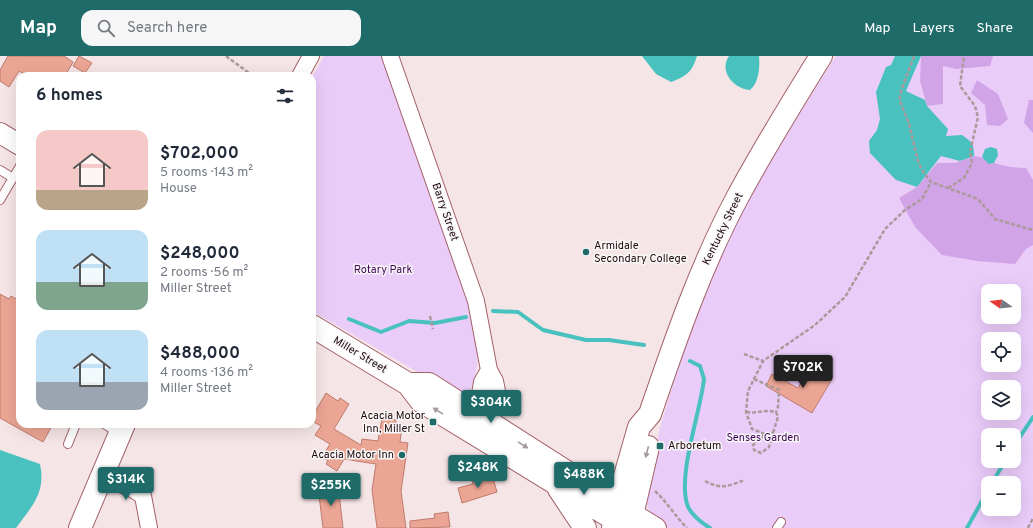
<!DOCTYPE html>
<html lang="en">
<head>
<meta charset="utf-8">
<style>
  body { margin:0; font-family:Overpass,sans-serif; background:#f6f6f7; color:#1f2937; height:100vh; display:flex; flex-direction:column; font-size:15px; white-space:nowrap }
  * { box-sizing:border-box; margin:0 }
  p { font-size:13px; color:#747a83 }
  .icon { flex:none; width:22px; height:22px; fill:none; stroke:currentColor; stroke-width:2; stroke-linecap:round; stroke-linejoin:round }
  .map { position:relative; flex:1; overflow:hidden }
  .sheet { position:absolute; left:16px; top:16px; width:300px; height:356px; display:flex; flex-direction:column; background:#fff; border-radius:12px; box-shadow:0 4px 16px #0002 }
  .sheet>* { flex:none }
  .needle { width:26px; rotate:284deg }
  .tools { position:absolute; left:981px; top:228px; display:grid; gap:8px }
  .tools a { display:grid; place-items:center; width:40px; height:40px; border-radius:8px; background:#fff; box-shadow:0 4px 16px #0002; font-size:20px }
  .price { position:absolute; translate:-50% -34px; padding:0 9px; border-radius:4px; background:#1f6b6a; color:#fff; font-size:13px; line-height:26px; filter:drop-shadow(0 1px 2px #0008) }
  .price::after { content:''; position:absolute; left:50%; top:24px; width:12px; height:9px; margin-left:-6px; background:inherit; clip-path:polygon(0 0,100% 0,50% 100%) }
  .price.on { background:#222; color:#fff }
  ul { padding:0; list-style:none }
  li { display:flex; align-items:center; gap:12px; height:100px; padding:0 20px }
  li span { display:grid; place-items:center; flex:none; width:112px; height:80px; border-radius:12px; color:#555 }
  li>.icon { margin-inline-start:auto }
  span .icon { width:48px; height:48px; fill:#fffc; stroke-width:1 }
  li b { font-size:17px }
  h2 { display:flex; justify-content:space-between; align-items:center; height:48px; padding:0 20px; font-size:17px }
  header { display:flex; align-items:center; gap:24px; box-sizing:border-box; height:56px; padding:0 20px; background:#1f6b6a; color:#fff }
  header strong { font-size:19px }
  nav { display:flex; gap:22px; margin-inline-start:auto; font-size:14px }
  .search { width:280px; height:36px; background:#f6f6f7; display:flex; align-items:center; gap:10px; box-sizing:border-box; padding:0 14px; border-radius:12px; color:#747a83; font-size:15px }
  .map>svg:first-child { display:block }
  .green { fill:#eaccf9; fill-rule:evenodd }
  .forest { fill:#d1a4e8 }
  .water { fill:#48c1bf }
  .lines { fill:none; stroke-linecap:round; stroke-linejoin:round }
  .stream { stroke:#48c1bf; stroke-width:4 }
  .building { fill:#eba594; stroke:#be7b6c }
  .service-casing { stroke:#a46168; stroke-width:10 }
  .minor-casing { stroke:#a46168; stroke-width:18 }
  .tertiary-casing { stroke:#a46168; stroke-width:22 }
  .secondary-casing { stroke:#a46168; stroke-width:24 }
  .primary-casing { stroke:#a46168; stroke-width:24 }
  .path { stroke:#ac999a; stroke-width:2.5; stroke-dasharray:4 2; stroke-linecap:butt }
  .service { stroke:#fff; stroke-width:8 }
  .minor { stroke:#fff; stroke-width:16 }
  .tertiary { stroke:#fff; stroke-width:20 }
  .secondary { stroke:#fff; stroke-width:22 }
  .primary { stroke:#fff; stroke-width:22 }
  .oneway { fill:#a69c9d }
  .poi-dot { fill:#1f6b6a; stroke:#f7f7f7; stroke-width:1.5 }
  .labels { text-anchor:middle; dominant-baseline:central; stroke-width:3; stroke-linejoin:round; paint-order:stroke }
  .street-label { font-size:11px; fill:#21080b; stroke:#f7f7f7 }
  .poi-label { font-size:11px; fill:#21080b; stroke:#f7f7f7; text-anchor:start }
  .park-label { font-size:11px; fill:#400257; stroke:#f7f7f7 }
</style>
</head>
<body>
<header>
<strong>Map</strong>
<div class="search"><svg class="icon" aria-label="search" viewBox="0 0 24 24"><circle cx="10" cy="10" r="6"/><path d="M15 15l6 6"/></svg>Search here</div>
<nav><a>Map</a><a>Layers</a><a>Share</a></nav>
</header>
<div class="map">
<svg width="1033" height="472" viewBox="0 0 1033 472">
  <rect width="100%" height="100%" fill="#f5e5e6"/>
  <path class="green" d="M 324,0 L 383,0 L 470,244 C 476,276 484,304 470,334 L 459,340 L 312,255 L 312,21 Z
    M 836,0 L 1033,0 L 1033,472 L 668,472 L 656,463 L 648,452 L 644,438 L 661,368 L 694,260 L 748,139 ZM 988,235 L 1014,235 L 1014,261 L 988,261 ZM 988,283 L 1014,283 L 1014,309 L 988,309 ZM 988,331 L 1014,331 L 1014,357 L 988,357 ZM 988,379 L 1014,379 L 1014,405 L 988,405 ZM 988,427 L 1014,427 L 1014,453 L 988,453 Z"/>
  <path class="forest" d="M 921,0 L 993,0 L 990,10 L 956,13 L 943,10 L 943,48 L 927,50 L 920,25 Z
    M 977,24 L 998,38 L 1008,63 L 1000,70 L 987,69 L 985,49 L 971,37 Z
    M 1029,44 L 1033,44 L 1033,77 L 1024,67 Z
    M 974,100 L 985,102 L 990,108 L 994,107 L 1010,111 L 1026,112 L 1033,124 L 1033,189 L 1026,193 L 1015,208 L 977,205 L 942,199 L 915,171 L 899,142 L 917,131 L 937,107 L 955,107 Z"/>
  <path class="water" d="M 642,0 L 697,0 C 692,16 687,20 671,26 L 656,18 Z
    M 729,0 L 759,0 C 760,11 759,27 750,34 C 735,33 718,16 729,0 Z
    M 895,0 L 921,0 L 906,35 L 925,44 L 927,50 L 948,73 L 946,80 L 962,79 C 972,86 974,87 974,100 L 960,105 L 941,100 L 917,131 L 896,124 L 870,97 L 869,85 L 877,74 L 880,63 L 876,36 L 886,11 L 891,9 Z
    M 991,91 L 997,93 L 998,99 L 994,107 L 989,108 L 982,101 L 985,93 Z
    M 0,394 L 40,408 C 46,437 32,450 16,472 L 0,472 Z"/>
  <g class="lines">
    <path class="stream" d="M 493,255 L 518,256 L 543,274 L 586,284 L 609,284 L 644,289
      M 349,263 L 381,276 L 409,265 L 435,267 L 466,261
      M 690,305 L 700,310 L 704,323 C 700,358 678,417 687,448 C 690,458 702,467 710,472
      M 1014,390 L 1033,361
      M 992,427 L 1005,405
      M 967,472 L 988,434"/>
  </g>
  <path class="building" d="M 8,0 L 64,0 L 73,6 L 65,20 L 27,20 L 19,15 L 9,31 L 0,25 L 0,14 Z
    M 79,0 L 92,7 L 85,17 L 73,10 Z
    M 0,238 L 9,243 L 11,240 L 20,245 L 20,368 L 53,368 L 43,386 L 0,362 Z
    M 810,311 L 832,323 L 812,357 L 766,330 L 772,318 L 798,332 Z
    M 326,337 L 338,345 L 340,342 L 349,348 L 334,373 L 361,389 L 362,383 L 378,385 L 382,362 L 396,364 L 396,369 L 402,370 L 400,386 L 408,387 L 401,435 L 406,472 L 377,472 L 372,434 L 376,408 L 344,403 L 337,415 L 326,408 L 328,405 L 322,401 L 330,388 L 315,379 L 321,370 L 312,365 L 312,361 Z
    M 486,418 L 487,424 L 493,422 L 497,436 L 462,447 L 458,432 L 473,428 L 471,422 Z
    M 338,428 L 343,472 L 323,472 L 318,431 Z
    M 448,456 L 450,471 L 410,472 L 410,465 L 435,462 L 434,458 Z"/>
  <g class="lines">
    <defs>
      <path id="service" d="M 0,114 L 13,122
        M 0,144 L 20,110
        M 104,368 L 119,377
        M 68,388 L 76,368
        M 777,472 L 781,466"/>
      <path id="minor" d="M 390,0 L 476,245 L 489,314 L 495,325 L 497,335 L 491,367 L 487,375
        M 300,20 L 311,0
        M 475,368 L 482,326 L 489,314
        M 102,420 L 134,434 L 143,440 L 149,472"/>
      <path id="tertiary" d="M 0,77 L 20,89
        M 619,449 L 656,472"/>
      <path id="secondary" d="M 312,270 L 408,328 L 421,345 L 614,463
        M 408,328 L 429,328 L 606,441
        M 559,433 L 585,472
        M 80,472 L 124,368"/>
      <path id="primary" d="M 613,472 L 617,448 L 639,371 L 650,358 C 675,285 700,212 736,144 C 762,95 792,47 821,0
        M 629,472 L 648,391"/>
    </defs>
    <use href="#service" class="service-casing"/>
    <use href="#minor" class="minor-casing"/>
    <use href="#tertiary" class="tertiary-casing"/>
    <use href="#secondary" class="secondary-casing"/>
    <use href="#primary" class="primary-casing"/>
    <path class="path" d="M 226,0 L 253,20
      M 914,0 L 900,38 L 900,45 L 909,68 L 918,105 L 922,114 L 931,126 L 978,143 L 995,163 L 1033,174
      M 948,132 L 964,122 L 972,107 L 970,96 L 978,61 L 975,50 L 960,30 L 964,0
      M 430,260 L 433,273
      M 744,298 L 763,305
      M 754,323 L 779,334 L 778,351 L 776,356
      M 746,356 C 758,358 762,353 776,356 L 778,361 L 773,377
      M 773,377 L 769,391 L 761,397 L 754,394 L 753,389 L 765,378 Z
      M 765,378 L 752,373 L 746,356 L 748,335 L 763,305 L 815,269 L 845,241 L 885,173 L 905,154 L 922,143 L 931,126
      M 705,425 C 723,434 727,430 745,424
      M 655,435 C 667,446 675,460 687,472
      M 1028,472 L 1033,462"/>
    <use href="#service" class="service"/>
    <use href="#minor" class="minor"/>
    <use href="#tertiary" class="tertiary"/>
    <use href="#secondary" class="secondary"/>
    <use href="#primary" class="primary"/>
  </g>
  <defs><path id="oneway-solid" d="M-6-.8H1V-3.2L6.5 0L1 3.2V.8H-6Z"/></defs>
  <g class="oneway">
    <use href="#oneway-solid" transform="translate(438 355) rotate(-148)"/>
    <use href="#oneway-solid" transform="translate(523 389) rotate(32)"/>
    <use href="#oneway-solid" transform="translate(647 396) rotate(104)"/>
  </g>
  <g class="poi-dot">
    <circle cx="586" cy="196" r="4"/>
    <rect x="429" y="362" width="8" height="8" rx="2"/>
    <rect x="656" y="386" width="8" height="8" rx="2"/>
    <circle cx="402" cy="399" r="4"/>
  </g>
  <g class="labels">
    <g class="street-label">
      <text transform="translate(445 156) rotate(71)">Barry Street</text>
      <text transform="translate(723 173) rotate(-64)">Kentucky Street</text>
      <text transform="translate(360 299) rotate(31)">Miller Street</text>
    </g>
    <g class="poi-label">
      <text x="594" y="190">Armidale<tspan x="594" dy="13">Secondary College</tspan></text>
      <text x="425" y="360" text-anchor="end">Acacia Motor<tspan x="425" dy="13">Inn, Miller St</tspan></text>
      <text x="668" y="390">Arboretum</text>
      <text x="394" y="399" text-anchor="end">Acacia Motor Inn</text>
    </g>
    <g class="park-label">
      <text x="383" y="214">Rotary Park</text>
      <text x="763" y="382">Senses Garden</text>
    </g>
  </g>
</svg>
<div class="tools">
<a><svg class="needle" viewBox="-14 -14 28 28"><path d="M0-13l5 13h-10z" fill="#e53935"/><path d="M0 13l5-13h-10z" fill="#747a83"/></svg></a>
<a><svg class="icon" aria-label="locate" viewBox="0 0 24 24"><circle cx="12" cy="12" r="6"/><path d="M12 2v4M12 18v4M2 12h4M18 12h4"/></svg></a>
<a><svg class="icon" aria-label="layers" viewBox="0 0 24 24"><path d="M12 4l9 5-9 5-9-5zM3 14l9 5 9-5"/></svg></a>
<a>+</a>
<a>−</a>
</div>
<b class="price on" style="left:803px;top:333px">$702K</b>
<b class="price" style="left:491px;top:368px">$304K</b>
<b class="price" style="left:478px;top:433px">$248K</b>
<b class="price" style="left:584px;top:440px">$488K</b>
<b class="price" style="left:126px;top:445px">$314K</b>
<b class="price" style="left:331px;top:451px">$255K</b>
<section class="sheet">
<h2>6 homes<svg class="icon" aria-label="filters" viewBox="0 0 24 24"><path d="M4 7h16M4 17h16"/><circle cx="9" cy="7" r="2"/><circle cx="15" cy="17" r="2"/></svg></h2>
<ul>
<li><span style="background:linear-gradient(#f6c9c9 75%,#b9a48a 0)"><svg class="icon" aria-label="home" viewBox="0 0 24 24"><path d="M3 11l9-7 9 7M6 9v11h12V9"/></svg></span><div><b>$702,000</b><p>5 rooms · 143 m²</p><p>House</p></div></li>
<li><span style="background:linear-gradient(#bfe0f5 65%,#7fa58c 0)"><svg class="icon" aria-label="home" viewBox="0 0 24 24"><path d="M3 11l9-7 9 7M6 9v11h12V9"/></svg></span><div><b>$248,000</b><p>2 rooms · 56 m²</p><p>Miller Street</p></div></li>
<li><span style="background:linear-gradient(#bfe0f5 65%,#9aa5b1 0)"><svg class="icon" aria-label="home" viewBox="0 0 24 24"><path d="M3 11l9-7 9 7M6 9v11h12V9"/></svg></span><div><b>$488,000</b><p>4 rooms · 136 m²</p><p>Miller Street</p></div></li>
</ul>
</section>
</div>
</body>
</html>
